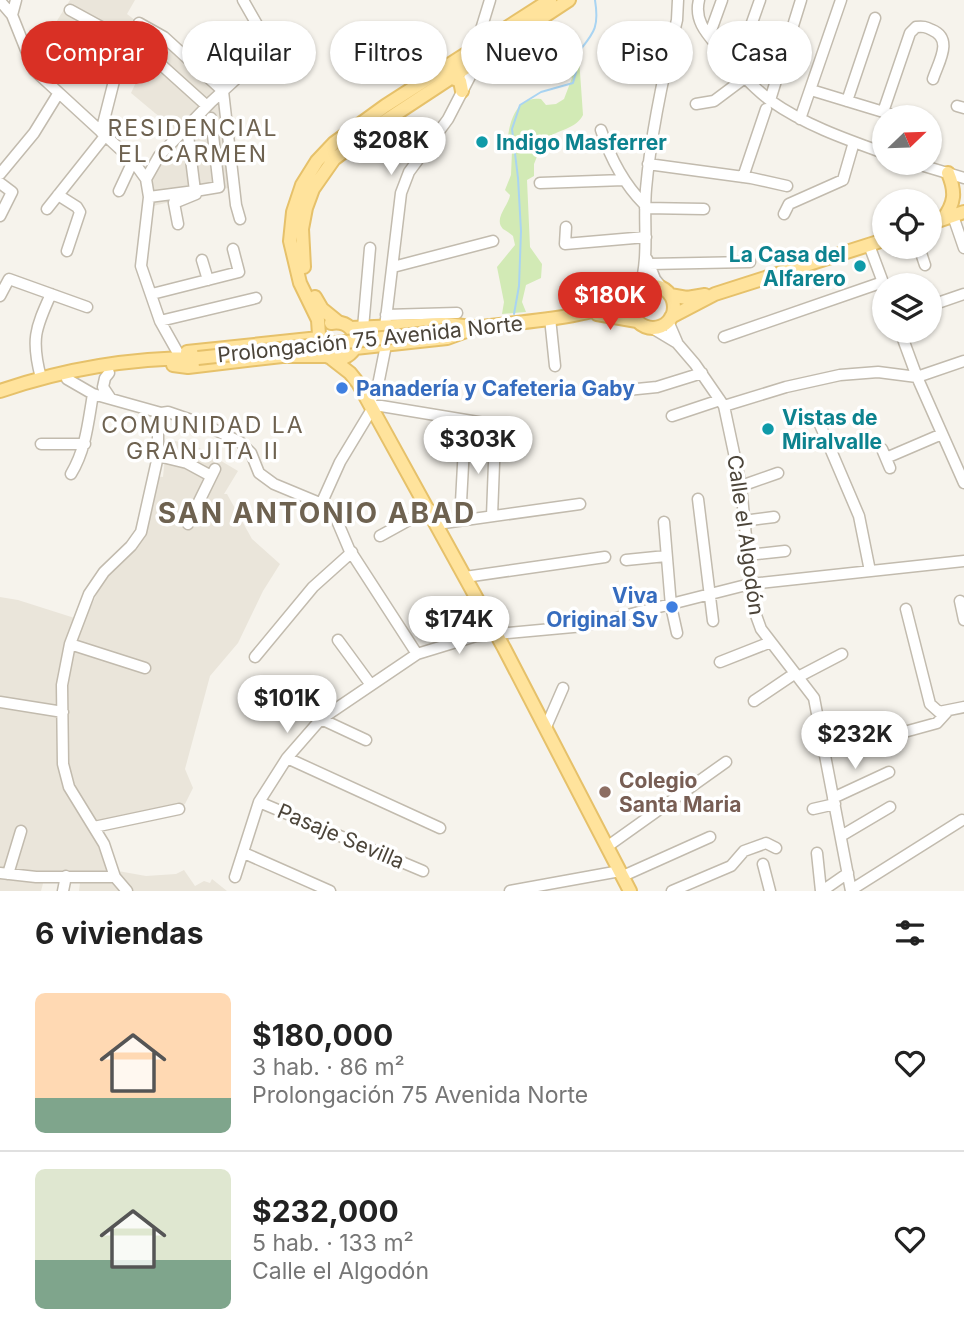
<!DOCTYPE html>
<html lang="es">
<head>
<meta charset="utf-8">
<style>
  body { margin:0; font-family:Inter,sans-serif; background:#f6f6f6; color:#222; height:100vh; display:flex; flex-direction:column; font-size:26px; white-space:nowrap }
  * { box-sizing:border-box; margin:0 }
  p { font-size:23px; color:#767676 }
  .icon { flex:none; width:38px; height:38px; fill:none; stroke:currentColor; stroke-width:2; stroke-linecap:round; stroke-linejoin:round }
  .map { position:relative; height:891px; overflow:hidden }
  .details { display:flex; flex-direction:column; background:#fff; flex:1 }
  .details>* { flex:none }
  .banner { position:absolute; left:21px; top:21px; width:922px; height:63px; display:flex; gap:14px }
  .needle { width:46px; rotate:67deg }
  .fabs { position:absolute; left:872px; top:105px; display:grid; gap:14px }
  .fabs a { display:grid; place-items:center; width:70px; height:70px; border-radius:50%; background:#fff; box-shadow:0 2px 5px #0004; font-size:35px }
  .price { position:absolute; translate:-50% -60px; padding:0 16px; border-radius:24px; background:#fff; color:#222; font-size:23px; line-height:46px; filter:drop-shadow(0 2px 4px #0008) }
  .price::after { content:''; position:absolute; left:50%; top:42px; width:21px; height:16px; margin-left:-10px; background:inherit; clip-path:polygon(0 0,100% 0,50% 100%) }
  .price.on { background:#d93025; color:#fff }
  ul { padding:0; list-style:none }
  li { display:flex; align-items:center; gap:21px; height:175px; padding:0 35px }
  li+li { border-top:2px solid #e0e0e0 }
  li span { display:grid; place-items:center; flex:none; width:196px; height:140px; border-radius:10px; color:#555 }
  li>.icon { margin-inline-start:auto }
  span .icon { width:84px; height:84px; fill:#fffc; stroke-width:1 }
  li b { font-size:30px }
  h2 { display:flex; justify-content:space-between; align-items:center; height:84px; padding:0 35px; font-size:30px }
  .chip { padding:0 24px; border-radius:32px; background:#fff; box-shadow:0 2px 5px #0004; font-size:24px; line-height:63px }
  .chip.on { background:#d93025; color:#fff }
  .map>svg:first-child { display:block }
  .residential { fill:#eae5da }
  .green { fill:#d2eab5 }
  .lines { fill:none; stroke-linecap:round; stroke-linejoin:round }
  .stream { stroke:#a9d4f2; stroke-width:2 }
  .minor-casing { stroke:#c2bbae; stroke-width:13 }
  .major-casing { stroke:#e6c16a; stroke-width:16 }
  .minor { stroke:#fff; stroke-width:10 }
  .major { stroke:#ffe39c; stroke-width:12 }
  .major-bridge-casing { stroke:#e6c16a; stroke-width:16; stroke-linecap:butt }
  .major-bridge { stroke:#ffe39c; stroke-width:12 }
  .culture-dot { fill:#0f9aa8; stroke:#fff; stroke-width:2.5 }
  .shop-dot { fill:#3f7fe0; stroke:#fff; stroke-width:2.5 }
  .education-dot { fill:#8d6e63; stroke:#fff; stroke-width:2.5 }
  .labels { text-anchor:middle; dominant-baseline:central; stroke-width:7; stroke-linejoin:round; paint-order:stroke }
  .culture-label { font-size:21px; font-weight:bold; fill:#0d838f; stroke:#fff; text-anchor:start }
  .street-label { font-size:21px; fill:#4b4439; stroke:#fff }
  .shop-label { font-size:21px; font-weight:bold; fill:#366cbe; stroke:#fff; text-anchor:start }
  .education-label { font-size:21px; font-weight:bold; fill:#785e54; stroke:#fff; text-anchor:start }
  .neighbourhood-label { font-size:23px; letter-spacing:2px; fill:#6e6250; stroke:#fff }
  .district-label { font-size:28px; font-weight:bold; letter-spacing:2px; fill:#6e6250; stroke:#fff }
</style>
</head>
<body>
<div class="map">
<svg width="964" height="891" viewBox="0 0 964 891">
  <rect width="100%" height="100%" fill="#f6f3ec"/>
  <path class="residential" d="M 70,0 L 135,0 L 127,14 L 225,89 L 232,187 L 149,207 L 147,177 L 180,134 L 131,93 L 146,61 L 93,47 L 53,27 Z
    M 167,439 L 196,446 L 238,471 L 224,494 L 227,494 L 252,539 L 280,564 L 263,591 L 238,643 L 210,676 L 185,769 L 193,788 L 185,804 L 178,808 L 97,826 L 118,871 L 146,876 L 176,874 L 184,870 L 195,886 L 204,881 L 210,883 L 212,879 L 227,891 L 79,891 L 81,874 L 46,872 L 41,891 L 0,891 L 0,597 L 18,600 L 84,621 L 104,579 L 145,537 L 157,476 L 163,477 Z"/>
  <path class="green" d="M 567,57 L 579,58 L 583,115 C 575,130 558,129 546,139 L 546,150 L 538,154 L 534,164 L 534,176 L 527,180 L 530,247 L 542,264 L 541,278 L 526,285 L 522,302 L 526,312 L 502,314 L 504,302 L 497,267 L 515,245 L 513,236 C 510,233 506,231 503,229 C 493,219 509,205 510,195 L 505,190 L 511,175 L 512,151 L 507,147 C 508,127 514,95 541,99 L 546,105 L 556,104 L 564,99 L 572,78 L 566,69 Z"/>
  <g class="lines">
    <path class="stream" d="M 514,314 L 519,286 L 521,231 L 518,178 L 512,129 L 520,105 L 541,92 L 573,83 L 576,72 L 574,58 C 592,34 600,31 595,0"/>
    <defs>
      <path id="minor" d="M 699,0 C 694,20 706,33 718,47 C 734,66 751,86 771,101 C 805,125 845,139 884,153
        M 0,1 L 12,15 L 34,70 L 133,161 L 146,179 L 149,197 L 141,266 L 160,321 L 178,353
        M 70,10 L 147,52 L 207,106
        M 12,15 L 16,0
        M 139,23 L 164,37 L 223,91 L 236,205 L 240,219
        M 709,36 L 722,0
        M 472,50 L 479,36 L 490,0
        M 736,68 L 760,0
        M 811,90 L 900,117
        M 770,100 L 801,0
        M 847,101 L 875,18
        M 696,104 L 714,101 L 746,77
        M 957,106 L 964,108
        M 883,112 L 910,33 L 916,27 C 923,26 926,27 932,30 C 954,39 938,63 933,79
        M 800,119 L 841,0
        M 601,130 C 610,157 624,184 644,204
        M 101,132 L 115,77
        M 914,163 L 964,178
        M 648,164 L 751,178 L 787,186
        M 0,174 L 34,133 L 58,94
        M 743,177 L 766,109
        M 146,179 L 159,156 L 211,102 L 236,79 L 253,59 L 259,41 L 259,28 L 243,0
        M 0,183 L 12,192 L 0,216
        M 540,183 L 624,180
        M 119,191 L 133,161
        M 195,191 L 219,187 L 211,118
        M 58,195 L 77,207 L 80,212 L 67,251
        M 149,197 L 195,191 L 188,135
        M 645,208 L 704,209
        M 47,209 L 105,136
        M 784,214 L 789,204 L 843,180 L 854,142
        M 953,216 L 964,248
        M 178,224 L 174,203 L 196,194
        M 566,227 L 565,244 L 646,237
        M 869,245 L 884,285
        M 919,247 L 925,265
        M 647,259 L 655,279 L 663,289
        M 202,260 L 208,280
        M 649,264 L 750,262
        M 393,267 L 493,241
        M 639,291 C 650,257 643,224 646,189 C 651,132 663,76 677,20 L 678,0
        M 152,294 L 239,272 L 233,249
        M 0,296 L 9,279 L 87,307
        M 929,306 L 964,294
        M 386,315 L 457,313
        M 550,318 L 555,366
        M 160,321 L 256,298
        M 668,321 L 677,342
        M 385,327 L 401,193 L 409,172 L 448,119 L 479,59
        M 363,328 L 370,248
        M 652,328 L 677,343 L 695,364 L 724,406 L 741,486 L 753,607 L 761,629 L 814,698 L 851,891
        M 900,331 L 917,377 L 964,483
        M 724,337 L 883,282
        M 386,345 L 378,385 L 369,404 L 484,423
        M 109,373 L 105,378 L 103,387 L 111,399
        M 41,378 C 31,340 35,329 51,294
        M 67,379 L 93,394 L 161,413 L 168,412 L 203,424 L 240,442 L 251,453 L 259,473 L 274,484 L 327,506 L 335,516 L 349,549 L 417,654
        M 607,392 L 657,387 L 702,373
        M 724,406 L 786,387 L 840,375 L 878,372 L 917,377 L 964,361
        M 672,416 L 720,400
        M 818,420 L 859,516 L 870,571
        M 41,444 L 85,444
        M 882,449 L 890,468
        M 158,456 L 187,463 L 211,476
        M 886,458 L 942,434
        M 71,474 C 86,449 88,423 93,394
        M 741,486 L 778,473
        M 698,499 L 713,621
        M 322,502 L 340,462 L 372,409
        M 492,516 L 495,437
        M 460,521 L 465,428
        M 743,521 L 774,517
        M 664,522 L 671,606 L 677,633
        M 188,524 L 215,469
        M 437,524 L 580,504
        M 380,536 L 429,509
        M 748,555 L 785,551
        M 626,560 L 666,556
        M 465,577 L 605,557
        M 960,601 L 964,620
        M 906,609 L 930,704 L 939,712 L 964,707
        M 338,640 L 371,685
        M 70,644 L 145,668
        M 255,657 L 313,587 L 352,552
        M 720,662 L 771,642
        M 798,677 L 842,654
        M 754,701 L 794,674
        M 0,702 L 63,712
        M 321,719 L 366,740
        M 546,727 L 563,688
        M 886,737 L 937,723 L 947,712
        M 287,758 L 440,828
        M 833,798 L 889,772
        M 259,802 L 423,871
        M 813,809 L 835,804
        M 94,827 L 179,809
        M 841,836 L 890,807
        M 608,846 L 726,762
        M 244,853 L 330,891
        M 817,853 L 821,891
        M 763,864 L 770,891
        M 0,873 L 36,877 L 115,877
        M 8,874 L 21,831
        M 623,876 L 710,837
        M 235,877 L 259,802 L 287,758 L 321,719 L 417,654 L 476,636 L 584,626 L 750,584 L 964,561
        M 851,890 L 962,820
        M 63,891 L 66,876
        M 127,891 L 115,877 L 104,844 L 69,787 L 63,764 L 62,685 L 70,644 L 89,594 L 104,572 L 131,546 L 141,532 L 158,456 L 158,433 L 161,413
        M 510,891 L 620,871
        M 672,891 L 731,866 L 744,851 L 766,843 L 776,848
        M 822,891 L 848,873"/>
      <path id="major" d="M 452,78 L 460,81 L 462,91
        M 943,219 C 955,203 956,192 948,173
        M 929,224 L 964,212
        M 304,267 L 302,229 L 306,208 L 313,189 L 334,159 L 379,125 L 569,0
        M632 307a21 21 0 1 1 42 0a21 21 0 1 1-42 0Z
        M 670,295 L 687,298 L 705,295
        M 315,297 L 322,309 L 338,322
        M 597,314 L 637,321
        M 671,317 L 715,294 L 884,240
        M 331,323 C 348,320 358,332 355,348
        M 351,328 L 445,324 L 473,327
        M 471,328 C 526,321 584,320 635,296
        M 319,335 L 318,320 L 300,283 L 290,241 L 293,212 L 302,185 L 317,161 L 334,143 L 385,106 L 550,0
        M 319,336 C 317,359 342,368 355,348 L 447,338 L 477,327
        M 187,352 L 319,338
        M 332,359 L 350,373 L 358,383 L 504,648 L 630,891
        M 173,365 L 188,367 L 282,356 L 326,356
        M 0,391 C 64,369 131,358 198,358"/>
    </defs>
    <use href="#minor" class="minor-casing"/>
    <use href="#major" class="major-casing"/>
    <use href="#minor" class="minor"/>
    <use href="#major" class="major"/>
    <defs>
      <path id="major-bridge" d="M 198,358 L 447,331"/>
    </defs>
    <use href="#major-bridge" class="major-bridge-casing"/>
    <use href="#major-bridge" class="major-bridge"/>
  </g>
  <g class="culture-dot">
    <circle cx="482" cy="142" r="7"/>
    <circle cx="860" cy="266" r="7"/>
    <circle cx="768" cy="429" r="7"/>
  </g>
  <g class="shop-dot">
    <circle cx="342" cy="388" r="7"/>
    <circle cx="672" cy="607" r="7"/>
  </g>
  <circle class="education-dot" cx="605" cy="792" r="7"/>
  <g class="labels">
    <g class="culture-label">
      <text x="496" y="142">Indigo Masferrer</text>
      <text x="846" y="254" text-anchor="end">La Casa del<tspan x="846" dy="24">Alfarero</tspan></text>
      <text x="782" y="417">Vistas de<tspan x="782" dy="24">Miralvalle</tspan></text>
    </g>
    <g class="street-label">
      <text transform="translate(370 339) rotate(-6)">Prolongación 75 Avenida Norte</text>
      <text transform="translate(746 535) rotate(82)">Calle el Algodón</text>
      <text transform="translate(341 836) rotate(23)">Pasaje Sevilla</text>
    </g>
    <g class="shop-label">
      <text x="356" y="388">Panadería y Cafeteria Gaby</text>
      <text x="658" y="595" text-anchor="end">Viva<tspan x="658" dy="24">Original Sv</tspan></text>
    </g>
    <g class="education-label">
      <text x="619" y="780">Colegio<tspan x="619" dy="24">Santa Maria</tspan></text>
    </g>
    <g class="neighbourhood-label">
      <text x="193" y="128">RESIDENCIAL<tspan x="193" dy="26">EL CARMEN</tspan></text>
      <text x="203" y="425">COMUNIDAD LA<tspan x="203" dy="26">GRANJITA II</tspan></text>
    </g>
    <g class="district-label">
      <text x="317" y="513">SAN ANTONIO ABAD</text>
    </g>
  </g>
</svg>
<div class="fabs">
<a><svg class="needle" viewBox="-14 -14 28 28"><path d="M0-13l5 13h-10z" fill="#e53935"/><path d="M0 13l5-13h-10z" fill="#767676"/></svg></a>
<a><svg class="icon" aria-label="locate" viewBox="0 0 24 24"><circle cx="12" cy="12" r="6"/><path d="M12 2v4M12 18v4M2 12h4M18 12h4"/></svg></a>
<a><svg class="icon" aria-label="layers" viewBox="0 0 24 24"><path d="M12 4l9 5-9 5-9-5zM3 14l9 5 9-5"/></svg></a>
</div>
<b class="price" style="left:391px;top:177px">$208K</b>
<b class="price on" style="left:610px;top:332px">$180K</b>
<b class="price" style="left:478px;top:476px">$303K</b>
<b class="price" style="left:459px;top:656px">$174K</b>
<b class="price" style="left:287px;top:735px">$101K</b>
<b class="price" style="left:855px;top:771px">$232K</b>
<div class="banner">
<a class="chip on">Comprar</a>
<a class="chip">Alquilar</a>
<a class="chip">Filtros</a>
<a class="chip">Nuevo</a>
<a class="chip">Piso</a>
<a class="chip">Casa</a>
</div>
</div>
<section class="details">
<h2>6 viviendas<svg class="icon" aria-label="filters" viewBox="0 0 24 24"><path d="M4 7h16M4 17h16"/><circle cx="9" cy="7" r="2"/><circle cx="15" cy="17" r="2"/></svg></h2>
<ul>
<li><span style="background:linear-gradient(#ffd9b3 75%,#7fa58c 0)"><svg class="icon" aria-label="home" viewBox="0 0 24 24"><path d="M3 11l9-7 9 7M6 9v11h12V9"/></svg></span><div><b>$180,000</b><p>3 hab. · 86 m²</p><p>Prolongación 75 Avenida Norte</p></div><svg class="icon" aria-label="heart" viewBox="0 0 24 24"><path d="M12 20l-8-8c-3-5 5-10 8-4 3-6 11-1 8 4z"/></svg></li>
<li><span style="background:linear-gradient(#dfe7d0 65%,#7fa58c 0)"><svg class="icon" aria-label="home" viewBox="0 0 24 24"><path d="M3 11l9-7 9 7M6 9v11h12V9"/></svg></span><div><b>$232,000</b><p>5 hab. · 133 m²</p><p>Calle el Algodón</p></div><svg class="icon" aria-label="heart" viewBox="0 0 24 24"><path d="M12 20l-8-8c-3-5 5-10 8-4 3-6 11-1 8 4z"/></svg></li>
</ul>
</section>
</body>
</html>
